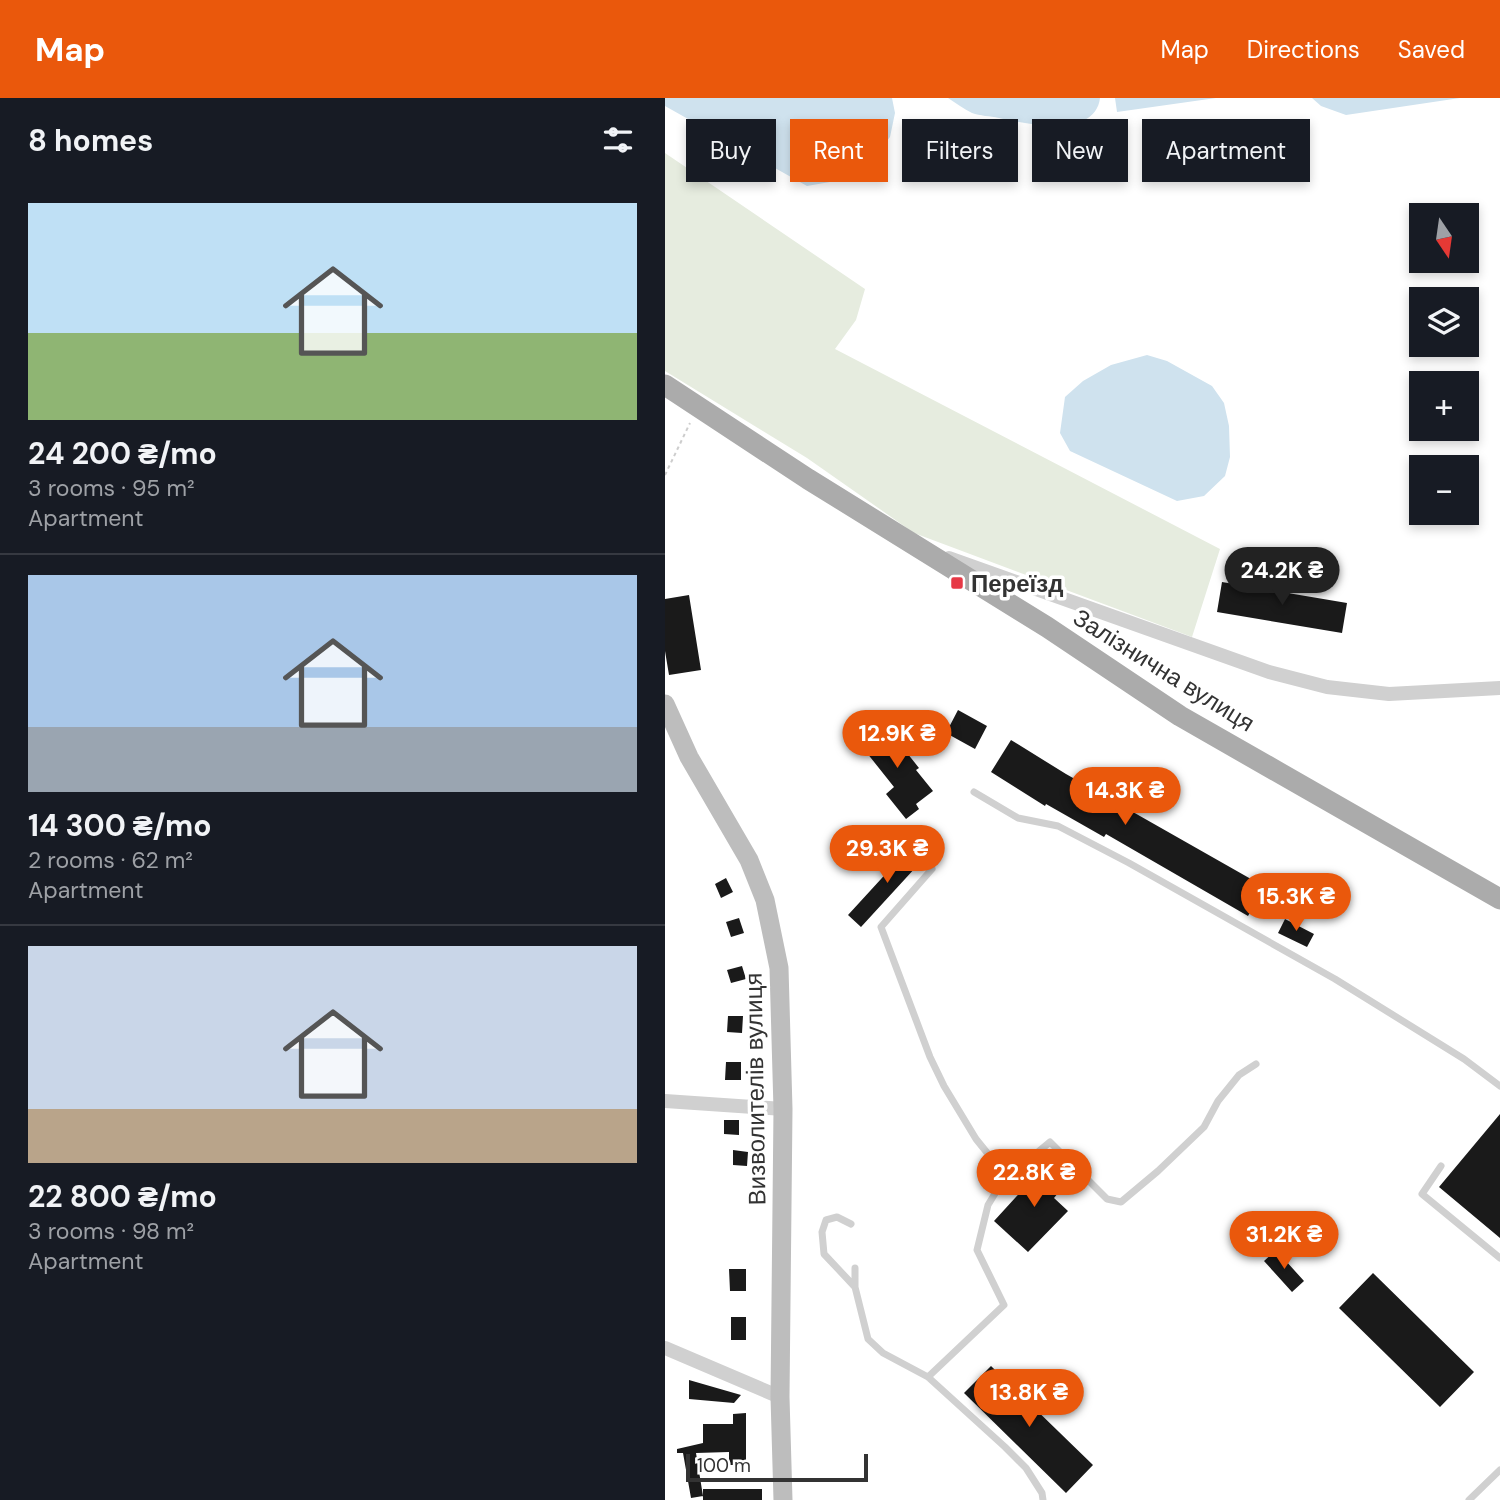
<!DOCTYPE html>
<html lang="en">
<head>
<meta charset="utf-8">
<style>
  body { margin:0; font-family:"DM Sans",sans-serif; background:#20242c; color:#f1f3f6; height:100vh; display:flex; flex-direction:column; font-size:26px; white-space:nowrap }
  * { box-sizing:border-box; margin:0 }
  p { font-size:23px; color:#9ea1a6 }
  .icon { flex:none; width:38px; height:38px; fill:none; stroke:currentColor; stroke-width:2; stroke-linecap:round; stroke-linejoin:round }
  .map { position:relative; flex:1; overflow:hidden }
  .side { display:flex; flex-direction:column; background:#171b24; width:665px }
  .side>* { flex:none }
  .hud { position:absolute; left:21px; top:21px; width:665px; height:63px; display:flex; gap:14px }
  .needle { width:46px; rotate:167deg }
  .controls { position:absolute; left:744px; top:105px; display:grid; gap:14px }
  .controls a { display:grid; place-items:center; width:70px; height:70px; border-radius:0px; background:#171b24; box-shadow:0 4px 10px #0003; font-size:35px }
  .scale { position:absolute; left:21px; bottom:18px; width:182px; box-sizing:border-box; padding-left:7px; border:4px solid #333; border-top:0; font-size:19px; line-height:24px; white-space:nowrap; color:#333; -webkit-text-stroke:5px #fff; paint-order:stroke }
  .price { position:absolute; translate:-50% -60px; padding:0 16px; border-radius:24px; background:#ea580c; color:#fff; font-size:23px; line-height:46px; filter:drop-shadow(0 2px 4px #0008) }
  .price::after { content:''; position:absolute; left:50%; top:42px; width:21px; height:16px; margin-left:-10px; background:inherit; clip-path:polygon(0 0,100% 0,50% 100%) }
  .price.active { background:#222; color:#fff }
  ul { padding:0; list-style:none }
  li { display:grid; align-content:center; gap:14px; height:371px; padding:0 28px }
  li+li { border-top:2px solid #363941 }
  li span { display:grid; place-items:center; height:217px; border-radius:0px; color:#555 }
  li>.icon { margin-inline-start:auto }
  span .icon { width:126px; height:126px; fill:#fffc; stroke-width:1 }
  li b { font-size:30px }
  h2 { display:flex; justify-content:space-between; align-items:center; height:84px; padding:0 28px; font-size:30px }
  .pill { padding:0 24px; border-radius:0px; background:#171b24; box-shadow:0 4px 10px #0003; font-size:24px; line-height:63px }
  .pill.active { background:#ea580c; color:#fff }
  header { display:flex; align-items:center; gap:42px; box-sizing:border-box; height:98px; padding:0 35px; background:#ea580c; color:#fff }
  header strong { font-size:33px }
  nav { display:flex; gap:38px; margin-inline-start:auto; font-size:24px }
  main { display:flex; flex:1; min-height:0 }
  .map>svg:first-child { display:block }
  .green { fill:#e6ecdf }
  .water { fill:#cfe2ee }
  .building { fill:#1a1a1a }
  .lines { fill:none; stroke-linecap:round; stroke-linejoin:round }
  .path { stroke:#cdcdcd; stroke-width:2; stroke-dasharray:3.5 3.5; stroke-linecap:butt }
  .lane { stroke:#d0d0d0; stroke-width:7 }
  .street { stroke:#d0d0d0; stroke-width:14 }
  .secondary { stroke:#bdbdbd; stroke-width:19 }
  .primary { stroke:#ababab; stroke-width:21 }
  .poi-dot { fill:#e63946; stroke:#fff; stroke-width:2.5 }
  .labels { text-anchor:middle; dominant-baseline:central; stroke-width:7; stroke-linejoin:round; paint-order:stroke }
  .poi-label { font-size:24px; font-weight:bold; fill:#333; stroke:#fff; text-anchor:start }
  .street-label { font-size:24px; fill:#333; stroke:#fff }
</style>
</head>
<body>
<header>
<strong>Map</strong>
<nav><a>Map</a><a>Directions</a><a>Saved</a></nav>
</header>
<main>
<section class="side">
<h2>8 homes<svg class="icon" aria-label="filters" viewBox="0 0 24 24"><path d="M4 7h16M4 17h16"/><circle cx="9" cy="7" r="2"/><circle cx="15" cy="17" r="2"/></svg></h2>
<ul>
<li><span style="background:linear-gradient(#bfe0f5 60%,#8fb573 0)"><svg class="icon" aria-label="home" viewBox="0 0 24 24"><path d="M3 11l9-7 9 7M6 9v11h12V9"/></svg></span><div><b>24 200 ₴/mo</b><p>3 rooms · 95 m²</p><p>Apartment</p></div></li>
<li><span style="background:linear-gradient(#a9c7e8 70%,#9aa5b1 0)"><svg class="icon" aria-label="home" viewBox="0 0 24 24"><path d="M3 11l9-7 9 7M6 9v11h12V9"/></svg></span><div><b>14 300 ₴/mo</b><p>2 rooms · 62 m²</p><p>Apartment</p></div></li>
<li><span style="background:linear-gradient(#c9d6e8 75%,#b9a48a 0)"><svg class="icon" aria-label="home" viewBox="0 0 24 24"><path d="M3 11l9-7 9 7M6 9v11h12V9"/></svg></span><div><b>22 800 ₴/mo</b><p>3 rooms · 98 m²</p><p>Apartment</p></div></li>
</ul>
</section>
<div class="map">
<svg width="835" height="1402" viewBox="0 0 835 1402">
  <rect width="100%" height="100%" fill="#fff"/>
  <path class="green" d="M 0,55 L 200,191 L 191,222 L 170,251 L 555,451 L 527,539 L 249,435 L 142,360 L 0,273 Z"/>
  <path class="water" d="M 0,0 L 227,0 L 230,15 L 225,39 L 210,58 L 182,81 L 142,88 L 0,8 Z
    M 283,0 L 435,0 C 430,41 361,26 334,20 C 325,18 315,18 307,15 C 299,11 291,5 283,0 Z
    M 450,0 L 551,0 L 452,14 Z
    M 647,0 L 795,0 L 681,17 L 656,8 Z
    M 482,257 L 502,263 L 547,288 L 559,305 L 564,328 L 565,359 L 560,378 L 539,398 L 512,403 L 405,353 L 395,335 L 400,299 L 418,283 L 446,267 Z"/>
  <path class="building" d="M 557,484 L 682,505 L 677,535 L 552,514 Z
    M 24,497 L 36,572 L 4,577 L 0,553 L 0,501 Z
    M 293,612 L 322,628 L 310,651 L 281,635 Z
    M 219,626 L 254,670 L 251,672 L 268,693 L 251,706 L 254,711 L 241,721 L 221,696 L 229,689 L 194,645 Z
    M 346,642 L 401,676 L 600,789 L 583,818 L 441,736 L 439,739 L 381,706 L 380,708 L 326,674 Z
    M 249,745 L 262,757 L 196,829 L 183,817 Z
    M 61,780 L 68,794 L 56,800 L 50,786 Z
    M 74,820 L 79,835 L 66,839 L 61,824 Z
    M 620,821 L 649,836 L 642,849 L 613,835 Z
    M 77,868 L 81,881 L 66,885 L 62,872 Z
    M 63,918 L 78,918 L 77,935 L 62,934 Z
    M 61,964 L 76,964 L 76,982 L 60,982 Z
    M 835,1016 L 835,1140 L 774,1089 Z
    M 59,1022 L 74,1022 L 74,1037 L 59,1036 Z
    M 68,1052 L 83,1054 L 82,1068 L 68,1067 Z
    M 381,1066 L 402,1084 L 389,1100 L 403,1113 L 363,1154 L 329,1123 Z
    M 611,1152 L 639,1183 L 627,1194 L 599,1163 Z
    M 64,1171 L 81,1171 L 81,1193 L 65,1193 Z
    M 708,1175 L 809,1274 L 775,1309 L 674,1210 Z
    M 66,1219 L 81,1219 L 81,1242 L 66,1242 Z
    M 326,1268 L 428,1367 L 401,1395 L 299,1295 Z
    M 24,1282 L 76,1297 L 69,1305 L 24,1301 Z
    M 81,1315 L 81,1367 L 64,1367 L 64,1354 L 31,1355 L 38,1398 L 26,1400 L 18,1355 L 12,1355 L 12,1351 L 38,1345 L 38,1326 L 68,1326 L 68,1316 Z
    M 38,1391 L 97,1391 L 97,1402 L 38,1402 Z"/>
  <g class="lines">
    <path class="path" d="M 0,377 L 25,325"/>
    <path class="lane" d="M 309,694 L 353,720 L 393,728 L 464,765 L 670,881 L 799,961 L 835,988
      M 776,1068 L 757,1096 L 835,1160
      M 337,1084 L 385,1044 L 442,1101 L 456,1104 L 493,1073 L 539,1029 L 553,1003 L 574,977 L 591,966
      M 186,1126 L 172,1119 L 161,1122 L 157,1134 L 159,1156 L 190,1189 L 203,1241 L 218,1255 L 263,1279 L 340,1349 L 361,1370 L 377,1395 L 378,1402
      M 190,1170 L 190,1189
      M 263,1279 L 339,1207 L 312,1152 L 323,1107 L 337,1084 L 336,1072 L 311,1041 L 279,988 L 265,959 L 216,829 L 267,771
      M 804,1402 L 835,1372"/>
    <path class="street" d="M 284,460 L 604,574 L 662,589 L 724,596 L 835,590
      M 0,1003 L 118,1011
      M 0,1250 L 115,1299"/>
    <path class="secondary" d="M 0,606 L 24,659 L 84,762 L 100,802 L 114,870 L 118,1011 L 115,1299 L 118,1402"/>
    <path class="primary" d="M 0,287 L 143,381 L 382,529 L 515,618 L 835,801"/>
  </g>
  <rect class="poi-dot" x="285" y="478" width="14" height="14" rx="3.5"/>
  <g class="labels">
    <g class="poi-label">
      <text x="306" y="485">Переїзд</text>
    </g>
    <g class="street-label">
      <text transform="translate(499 572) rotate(32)">Залізнична вулиця</text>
      <text transform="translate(90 991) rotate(-91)">Визволителів вулиця</text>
    </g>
  </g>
</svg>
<div class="controls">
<a><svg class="needle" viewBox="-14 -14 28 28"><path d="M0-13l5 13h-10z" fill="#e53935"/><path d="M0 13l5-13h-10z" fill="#9ea1a6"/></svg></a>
<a><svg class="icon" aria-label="layers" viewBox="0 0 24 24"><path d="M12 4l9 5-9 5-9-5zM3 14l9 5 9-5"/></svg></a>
<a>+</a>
<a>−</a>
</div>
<div class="scale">100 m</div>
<b class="price active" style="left:617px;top:509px">24.2K ₴</b>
<b class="price" style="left:232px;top:672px">12.9K ₴</b>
<b class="price" style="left:460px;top:729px">14.3K ₴</b>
<b class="price" style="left:222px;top:787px">29.3K ₴</b>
<b class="price" style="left:631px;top:835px">15.3K ₴</b>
<b class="price" style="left:369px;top:1111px">22.8K ₴</b>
<b class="price" style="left:619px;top:1173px">31.2K ₴</b>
<b class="price" style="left:364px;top:1331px">13.8K ₴</b>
<div class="hud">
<a class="pill">Buy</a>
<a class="pill active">Rent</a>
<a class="pill">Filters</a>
<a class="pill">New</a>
<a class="pill">Apartment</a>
</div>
</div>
</main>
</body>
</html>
